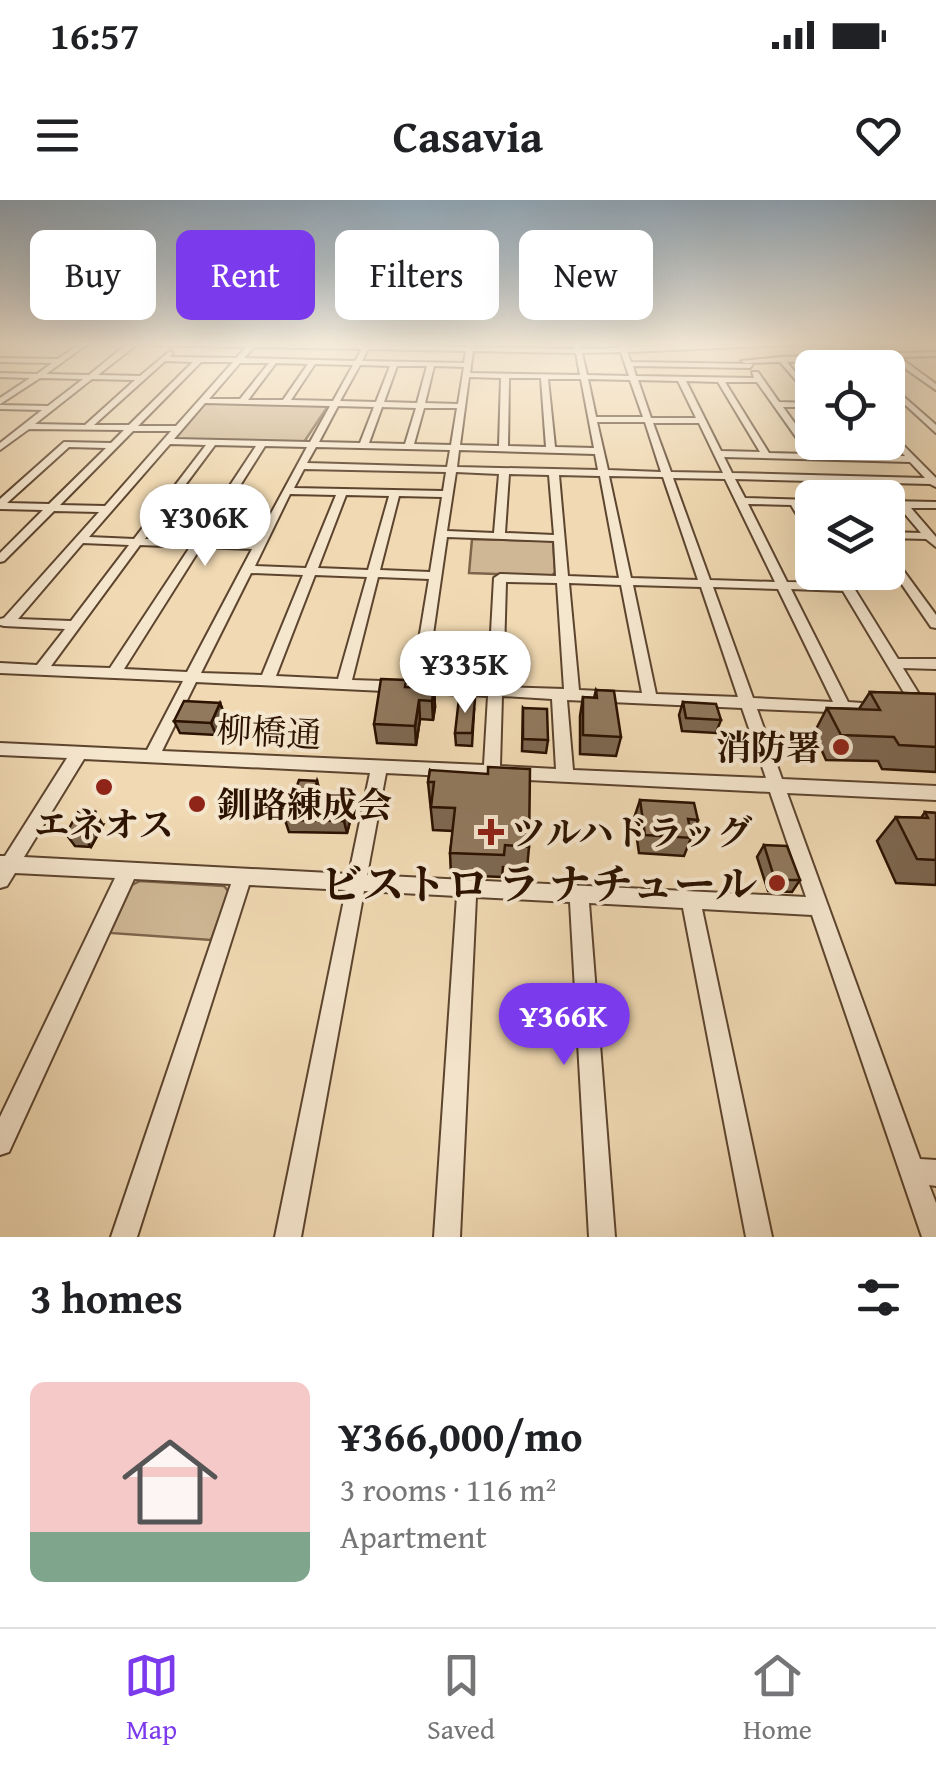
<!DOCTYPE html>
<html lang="en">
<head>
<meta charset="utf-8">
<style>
  body { margin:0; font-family:"Gentium Book Plus","Noto Serif JP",serif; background:#f6f6f6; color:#202124; height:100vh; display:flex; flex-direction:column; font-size:38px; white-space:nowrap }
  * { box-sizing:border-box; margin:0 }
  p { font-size:32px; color:#757577 }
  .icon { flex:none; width:55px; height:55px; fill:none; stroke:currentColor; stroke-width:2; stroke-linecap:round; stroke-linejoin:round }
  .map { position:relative; height:1037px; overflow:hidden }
  .drawer { display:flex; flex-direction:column; background:#fff; flex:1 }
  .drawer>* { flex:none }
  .guide { position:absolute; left:30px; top:30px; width:878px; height:90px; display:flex; gap:20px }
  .buttons { position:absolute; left:795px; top:150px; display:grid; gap:20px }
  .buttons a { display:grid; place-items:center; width:110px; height:110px; border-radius:15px; background:#fff; box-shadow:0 10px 40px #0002; font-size:50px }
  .price { position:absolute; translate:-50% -85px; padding:0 22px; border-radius:35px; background:#fff; color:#222; font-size:32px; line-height:65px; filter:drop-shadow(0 2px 5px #0008) }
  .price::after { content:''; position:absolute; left:50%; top:60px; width:30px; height:22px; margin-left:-15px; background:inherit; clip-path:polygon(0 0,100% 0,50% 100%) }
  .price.active { background:#7c3aed; color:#fff }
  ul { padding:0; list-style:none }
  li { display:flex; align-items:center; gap:30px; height:250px; padding:0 30px }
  li span { display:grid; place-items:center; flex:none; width:280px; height:200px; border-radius:15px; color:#555 }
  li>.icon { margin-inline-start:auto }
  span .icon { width:120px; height:120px; fill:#fffc; stroke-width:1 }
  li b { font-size:42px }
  h2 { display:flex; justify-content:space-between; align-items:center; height:120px; padding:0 30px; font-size:42px }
  .chip { padding:0 35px; border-radius:15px; background:#fff; box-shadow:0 10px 40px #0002; font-size:35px; line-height:90px }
  .chip.active { background:#7c3aed; color:#fff }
  .status { display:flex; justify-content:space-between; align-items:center; height:70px; padding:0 50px; background:#fff; direction:ltr }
  .status svg { height:28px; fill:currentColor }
  header { display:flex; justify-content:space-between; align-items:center; height:130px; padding:0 30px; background:#fff; font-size:45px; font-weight:600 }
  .tabs { display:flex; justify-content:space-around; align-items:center; height:140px; border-top:2px solid #e0e0e0; background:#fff; font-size:28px; color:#757577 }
  .tabs a { display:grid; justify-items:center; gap:5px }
  .tabs .active { color:#7c3aed }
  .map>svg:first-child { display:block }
  .green { fill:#cfb795; stroke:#7d644b; stroke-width:2.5 }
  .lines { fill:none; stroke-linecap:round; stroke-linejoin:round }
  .minor-casing { stroke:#5c442e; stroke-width:4 }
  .minor { fill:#f5e6ce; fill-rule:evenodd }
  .wall { fill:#7d6851; stroke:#2b1201; stroke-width:2.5 }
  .shaded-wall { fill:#665542; stroke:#2b1201; stroke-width:2.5 }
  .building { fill:#91795e; stroke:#2b1201; stroke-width:2.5 }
  .poi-dot { fill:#8f2418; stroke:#f5e6ce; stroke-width:4 }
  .labels { text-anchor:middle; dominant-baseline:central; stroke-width:8; stroke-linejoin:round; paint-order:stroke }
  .street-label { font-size:35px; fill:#2b1201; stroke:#f5e6ce }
  .poi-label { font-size:35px; font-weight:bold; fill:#2b1201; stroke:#f5e6ce; text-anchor:start }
  .near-poi-label { font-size:42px; font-weight:bold; fill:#2b1201; stroke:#f5e6ce; text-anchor:end }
</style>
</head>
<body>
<div class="status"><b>16:57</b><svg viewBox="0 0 49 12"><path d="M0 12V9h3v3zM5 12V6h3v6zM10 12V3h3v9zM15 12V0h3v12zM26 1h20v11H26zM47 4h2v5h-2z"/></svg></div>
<header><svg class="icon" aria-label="menu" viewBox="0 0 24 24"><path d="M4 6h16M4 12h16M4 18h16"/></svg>Casavia<svg class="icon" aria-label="heart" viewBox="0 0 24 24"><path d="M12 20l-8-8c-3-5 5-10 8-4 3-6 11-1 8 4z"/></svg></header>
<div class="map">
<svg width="936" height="1037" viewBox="0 0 936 1037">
  <rect width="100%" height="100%" fill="#f0d9b3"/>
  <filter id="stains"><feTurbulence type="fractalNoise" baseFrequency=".002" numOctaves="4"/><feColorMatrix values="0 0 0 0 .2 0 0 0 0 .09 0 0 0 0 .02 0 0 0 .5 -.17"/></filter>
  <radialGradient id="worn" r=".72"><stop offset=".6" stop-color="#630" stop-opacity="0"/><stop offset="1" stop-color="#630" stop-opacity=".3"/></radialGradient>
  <path class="green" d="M 204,203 L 328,206 L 304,242 L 173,240 Z
    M 472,339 L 549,341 L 553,342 L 555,372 L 552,376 L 469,373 Z
    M 140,681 L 224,686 L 229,692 L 211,740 L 110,733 L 132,685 Z"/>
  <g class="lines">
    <defs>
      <path id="minor" d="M 81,143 L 89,143 L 46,174 L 89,175 L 128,143 L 364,145 L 371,143 L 371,145 L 467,147 L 468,143 L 474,143 L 474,147 L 575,149 L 574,143 L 580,143 L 582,149 L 619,148 L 618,143 L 624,143 L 626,147 L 836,143 L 627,152 L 631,162 L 753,164 L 750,168 L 633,166 L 636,176 L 754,178 L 752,172 L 758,172 L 779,202 L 812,203 L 812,207 L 783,207 L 817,254 L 905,256 L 888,238 L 888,230 L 936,278 L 936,287 L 930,284 L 735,279 L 745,298 L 812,300 L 812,306 L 801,306 L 812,323 L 812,334 L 808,333 L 791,305 L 748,304 L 787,382 L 839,383 L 832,372 L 844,372 L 898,459 L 936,459 L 936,469 L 903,468 L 927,507 L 925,511 L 915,511 L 843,391 L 791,389 L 848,502 L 877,504 L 884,509 L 877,514 L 757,509 L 782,579 L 936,586 L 936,600 L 787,593 L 920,959 L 936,960 L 936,986 L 929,985 L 936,1003 L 936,1037 L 922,1037 L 812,715 L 702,709 L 772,1037 L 746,1037 L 683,708 L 589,703 L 615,1037 L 589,1037 L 570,702 L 476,697 L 460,1037 L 434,1037 L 457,696 L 364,691 L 301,1037 L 275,1037 L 346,690 L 249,685 L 137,1037 L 111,1037 L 231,684 L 134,679 L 9,952 L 0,955 L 0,917 L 115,678 L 15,673 L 7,686 L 0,688 L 0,656 L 5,656 L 67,558 L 0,555 L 0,543 L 147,550 L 183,481 L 0,473 L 0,463 L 37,465 L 65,429 L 4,426 L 0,425 L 0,419 L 4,418 L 99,312 L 54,311 L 4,361 L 0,362 L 0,353 L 43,310 L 0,309 L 0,299 L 64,242 L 111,243 L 124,230 L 29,229 L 0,250 L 0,243 L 42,210 L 0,209 L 0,205 L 48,206 L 83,179 L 40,178 L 0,204 L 0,198 L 30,178 L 0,177 L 0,173 L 37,174 L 52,163 L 0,162 L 0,158 L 58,159 ZM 136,145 L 246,147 L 236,158 L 170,157 L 173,153 L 170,151 L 140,176 L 98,175 ZM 254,147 L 362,149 L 355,161 L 244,158 ZM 368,149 L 466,151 L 464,163 L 362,161 ZM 473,151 L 576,153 L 580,175 L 470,173 ZM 621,152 L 629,176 L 587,175 L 582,153 ZM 165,161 L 193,162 L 129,225 L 94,225 ZM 201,162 L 233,162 L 176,226 L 138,226 ZM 240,163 L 269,163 L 240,199 L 209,199 ZM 276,163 L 308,164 L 283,200 L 248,200 ZM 315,164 L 353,165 L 333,201 L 291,200 ZM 360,165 L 390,166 L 376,202 L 340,201 ZM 397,166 L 427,166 L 417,203 L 384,202 ZM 434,166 L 464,167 L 458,204 L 425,203 ZM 469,177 L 501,178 L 499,246 L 460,245 ZM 509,178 L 541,178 L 546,247 L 508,246 ZM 92,179 L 135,180 L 85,225 L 35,224 ZM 548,179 L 581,179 L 594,248 L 555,247 ZM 588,179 L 630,180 L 643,217 L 596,217 ZM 638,180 L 678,181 L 696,218 L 651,218 ZM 686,181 L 718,182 L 760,252 L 721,251 ZM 725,182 L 757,182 L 808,254 L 769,253 ZM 205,203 L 330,206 L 310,242 L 174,239 ZM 338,206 L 374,207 L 360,243 L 319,242 ZM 382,207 L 416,208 L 405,244 L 369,243 ZM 424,208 L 457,208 L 451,245 L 414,244 ZM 597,222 L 645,222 L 661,272 L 608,270 ZM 653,223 L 699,223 L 723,273 L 671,272 ZM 133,231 L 171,231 L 105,306 L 60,305 ZM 170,244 L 206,245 L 134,339 L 89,337 ZM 215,245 L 256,246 L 194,340 L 145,339 ZM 265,246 L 307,247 L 255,343 L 205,341 ZM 69,247 L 106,248 L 49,304 L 7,303 ZM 316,247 L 450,250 L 447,267 L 307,263 ZM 459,250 L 595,254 L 598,270 L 457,267 ZM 724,257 L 910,262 L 925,278 L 732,273 ZM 304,269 L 446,272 L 443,291 L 294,288 ZM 456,272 L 499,274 L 494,333 L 447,331 ZM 509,274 L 549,275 L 554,335 L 505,333 ZM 559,275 L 600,276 L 619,378 L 568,376 ZM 609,276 L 663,277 L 698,380 L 631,378 ZM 673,278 L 725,279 L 775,382 L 710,380 ZM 290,294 L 336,295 L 306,368 L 255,366 ZM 346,295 L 389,296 L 368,370 L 318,368 ZM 399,296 L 442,297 L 430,372 L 380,370 ZM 447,337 L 554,341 L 556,376 L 500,374 L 494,378 L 488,486 L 426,483 ZM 83,343 L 129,345 L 71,421 L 18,419 ZM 140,345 L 190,347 L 110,468 L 51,466 ZM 201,347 L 252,349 L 187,472 L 124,469 ZM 251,373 L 303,375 L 262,475 L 201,473 ZM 315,375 L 367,377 L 338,479 L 276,476 ZM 378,377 L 429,379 L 412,482 L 352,480 ZM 506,382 L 557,383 L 564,489 L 503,487 ZM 569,383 L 621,385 L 642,493 L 579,490 ZM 633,385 L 701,387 L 738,497 L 656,494 ZM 713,387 L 778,389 L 833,502 L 753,498 ZM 196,482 L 488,496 L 484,565 L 162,551 ZM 502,496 L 552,499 L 556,569 L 500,566 ZM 567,500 L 742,508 L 766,578 L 573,570 ZM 84,559 L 370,573 L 349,674 L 24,657 ZM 386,573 L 770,592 L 806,697 L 367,675 Z
        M 936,152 L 936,156 L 899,157 L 936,184 L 936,190 L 890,158 L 787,162 L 812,193 L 812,199 L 780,162 L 745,163 L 741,161 L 781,157 Z
        M 888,183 L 936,225 L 936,233 L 888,189 Z
        M 888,301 L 936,302 L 936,308 L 911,308 L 936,337 L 936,347 L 926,339 L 888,338 L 888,332 L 921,333 L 899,307 L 888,307 Z
        M 888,354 L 892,355 L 936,415 L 936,428 L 931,427 L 888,364 Z"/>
    </defs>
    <use href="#minor" class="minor-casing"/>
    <use href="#minor" class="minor"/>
  </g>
  <path class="wall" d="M 407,487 L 434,488 L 435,507 L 433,520 L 420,519 L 416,545 L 377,543 L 374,524 Z
    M 596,490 L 621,537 L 616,556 L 580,554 L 580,516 L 583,497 L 594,498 Z
    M 870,492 L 936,494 L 936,572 L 882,569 L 878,561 L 826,560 L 814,533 L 827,508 L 859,509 Z
    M 683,502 L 721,520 L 716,533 L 682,531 L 679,515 Z
    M 220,503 L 225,516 L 216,535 L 180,533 L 174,521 Z
    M 523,508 L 548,540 L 546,553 L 522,551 Z
    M 474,511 L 472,546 L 456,545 L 455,533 Z
    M 430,570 L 529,647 L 527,669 L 503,667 L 502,677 L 451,675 L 450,653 L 453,631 L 433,630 L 428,582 Z
    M 317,581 L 320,595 L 353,610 L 347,633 L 289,632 L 285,620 Z
    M 640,600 L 698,620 L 684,656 L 639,653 L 634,618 Z
    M 925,612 L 936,613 L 936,685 L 896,683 L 877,641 L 896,617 L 921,618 Z
    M 103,625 L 91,647 L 75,646 L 66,634 Z
    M 764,645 L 800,680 L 792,692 L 768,691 L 757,657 Z"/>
  <path class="shaded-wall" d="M 434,488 L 435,507 L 433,520 L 432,501 Z
    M 419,500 L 420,519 L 416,545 L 415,526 Z
    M 220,503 L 225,516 L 216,535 L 211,523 Z
    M 317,581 L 321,594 L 317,607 L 313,595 Z
    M 351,597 L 353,610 L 347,633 L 344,621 Z
    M 95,612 L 103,625 L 91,647 L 82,635 Z"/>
  <path class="building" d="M 381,479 L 406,480 L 405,487 L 434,488 L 432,501 L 419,500 L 415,526 L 374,524 Z
    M 596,490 L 614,491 L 621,537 L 583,535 L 583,497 L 597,498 Z
    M 870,492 L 936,494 L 936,547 L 899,545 L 894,537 L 841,535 L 827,508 L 880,510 Z
    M 459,498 L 475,499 L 472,533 L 455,533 Z
    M 184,501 L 220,503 L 211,523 L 174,521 Z
    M 683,502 L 716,504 L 721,520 L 686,518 Z
    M 523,508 L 547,509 L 548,540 L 523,539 Z
    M 488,567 L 530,569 L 529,647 L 505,645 L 504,655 L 450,653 L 455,608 L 431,607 L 434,582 L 428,582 L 430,570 L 488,574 Z
    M 299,580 L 317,581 L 313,595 L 351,597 L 344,621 L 285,620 Z
    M 640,600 L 694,603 L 698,620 L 688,619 L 692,638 L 645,635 Z
    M 78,612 L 95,612 L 82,635 L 66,634 Z
    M 925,612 L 936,613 L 936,660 L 917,659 L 896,617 L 928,618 Z
    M 764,645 L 787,646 L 800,680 L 775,680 Z"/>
  <linearGradient id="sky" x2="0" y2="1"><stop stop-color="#90a8ba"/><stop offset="0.5" stop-color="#f8eedd"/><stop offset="1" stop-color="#f8eedd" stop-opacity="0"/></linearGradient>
  <rect width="936" height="288" fill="url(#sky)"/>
  <g class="poi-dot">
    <circle cx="841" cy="547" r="10"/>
    <circle cx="104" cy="587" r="10"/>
    <circle cx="197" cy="604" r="10"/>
    <path d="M486 617h10v10h10v10h-10v10h-10v-10h-10v-10h10z"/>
    <circle cx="777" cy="683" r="10"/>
  </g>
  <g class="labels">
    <g class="street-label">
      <text transform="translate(269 532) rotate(3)">柳橋通</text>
    </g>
    <g class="poi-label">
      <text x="821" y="547" text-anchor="end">消防署</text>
      <text x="217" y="604">釧路練成会</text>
      <text x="104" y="624" text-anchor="middle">エネオス</text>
      <text x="511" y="632">ツルハドラッグ</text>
    </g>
    <g class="near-poi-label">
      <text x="757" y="683">ビストロ ラ ナチュール</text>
    </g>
  </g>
  <rect width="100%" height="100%" filter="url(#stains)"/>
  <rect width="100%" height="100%" fill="url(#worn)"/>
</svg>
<div class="buttons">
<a><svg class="icon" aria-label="locate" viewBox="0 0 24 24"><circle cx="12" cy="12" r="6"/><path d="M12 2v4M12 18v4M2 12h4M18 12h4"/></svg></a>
<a><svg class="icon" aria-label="layers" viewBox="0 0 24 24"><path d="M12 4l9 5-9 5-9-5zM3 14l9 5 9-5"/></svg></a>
</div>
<b class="price" style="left:205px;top:369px">¥306K</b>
<b class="price" style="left:465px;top:516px">¥335K</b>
<b class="price active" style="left:564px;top:868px">¥366K</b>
<div class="guide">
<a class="chip">Buy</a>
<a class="chip active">Rent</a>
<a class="chip">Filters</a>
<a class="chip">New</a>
</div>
</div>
<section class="drawer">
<h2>3 homes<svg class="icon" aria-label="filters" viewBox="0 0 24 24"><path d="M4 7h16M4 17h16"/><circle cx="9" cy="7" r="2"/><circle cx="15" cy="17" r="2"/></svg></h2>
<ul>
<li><span style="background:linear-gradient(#f6c9c9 75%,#7fa58c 0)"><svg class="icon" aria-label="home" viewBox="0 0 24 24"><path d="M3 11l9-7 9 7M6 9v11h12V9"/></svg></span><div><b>¥366,000/mo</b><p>3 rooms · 116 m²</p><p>Apartment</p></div></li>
</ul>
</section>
<nav class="tabs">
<a class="active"><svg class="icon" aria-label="map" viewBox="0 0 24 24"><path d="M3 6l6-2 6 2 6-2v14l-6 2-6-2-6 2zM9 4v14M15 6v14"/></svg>Map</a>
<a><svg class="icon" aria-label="saved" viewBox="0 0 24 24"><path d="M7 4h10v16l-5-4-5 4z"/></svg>Saved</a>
<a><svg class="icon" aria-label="home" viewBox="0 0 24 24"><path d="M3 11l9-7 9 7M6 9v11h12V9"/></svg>Home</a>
</nav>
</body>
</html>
